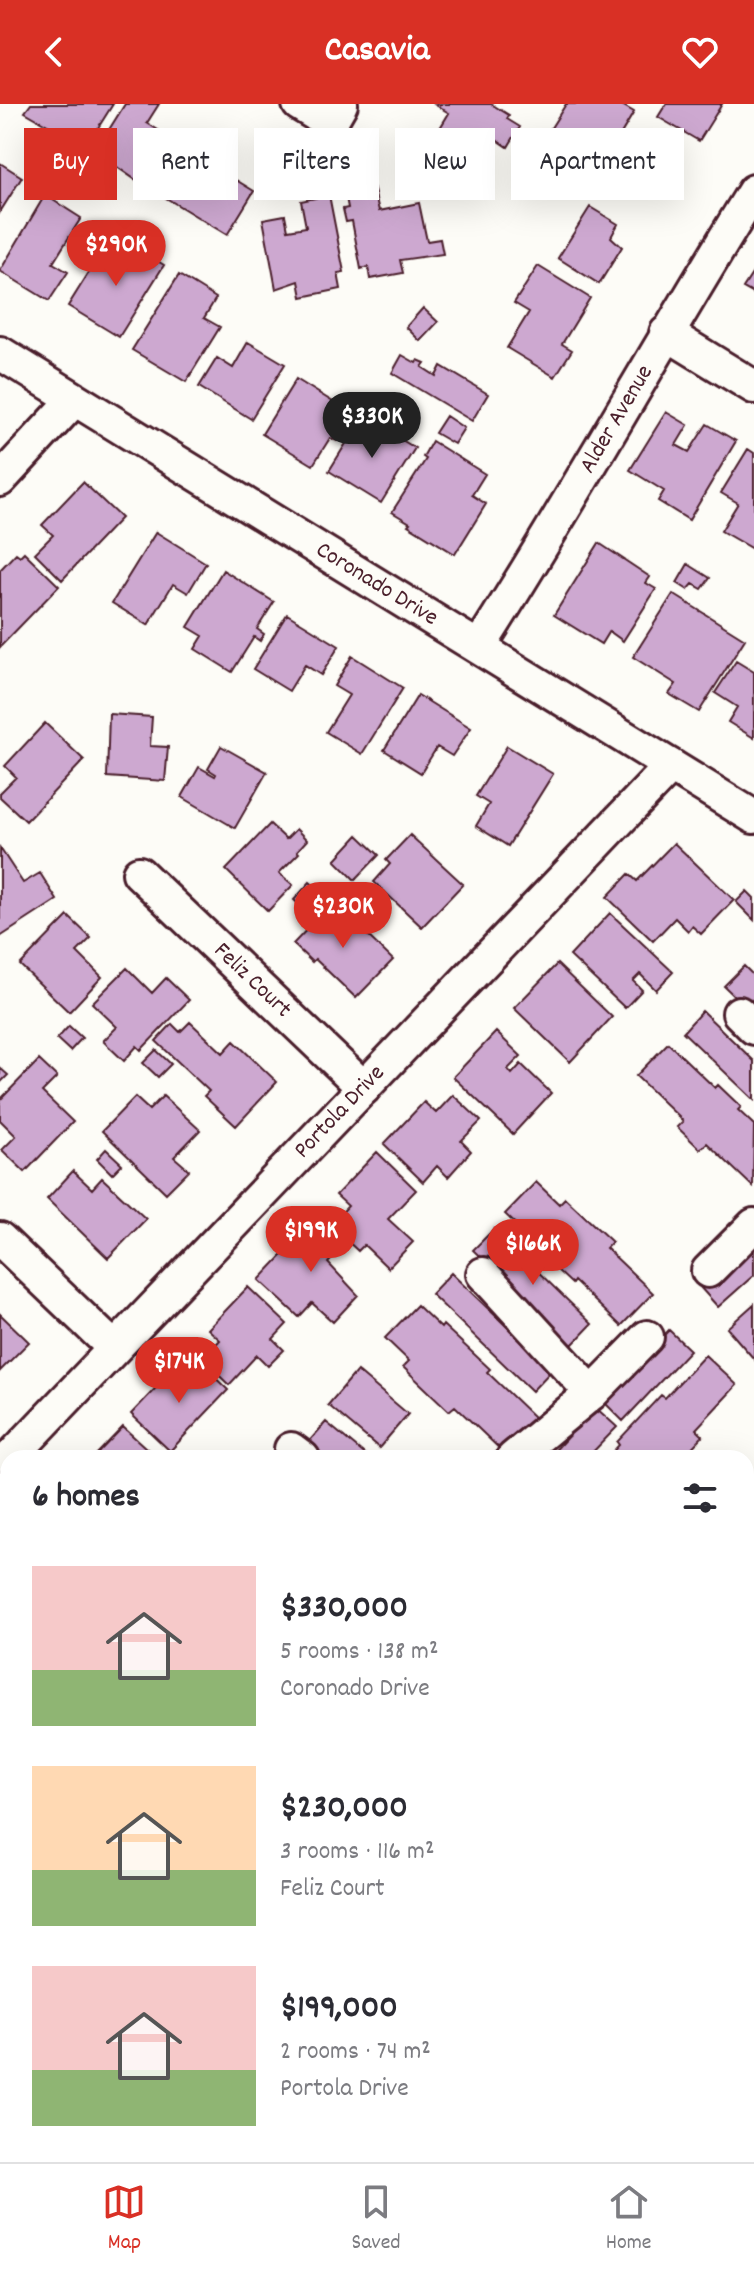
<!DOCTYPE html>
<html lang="en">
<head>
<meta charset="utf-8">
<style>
  body { margin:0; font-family:Dekko,sans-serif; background:#f2f2f3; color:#2b2b33; height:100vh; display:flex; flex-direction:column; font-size:30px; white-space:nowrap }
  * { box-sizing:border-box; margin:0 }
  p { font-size:26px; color:#7c7c81 }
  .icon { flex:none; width:44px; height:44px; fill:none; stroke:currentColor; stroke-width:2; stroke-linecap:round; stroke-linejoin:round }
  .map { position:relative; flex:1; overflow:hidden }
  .drawer { position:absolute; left:0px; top:1346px; width:754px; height:712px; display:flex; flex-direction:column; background:#fff; border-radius:24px 24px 0 0; box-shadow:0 8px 32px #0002 }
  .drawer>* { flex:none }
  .banner { position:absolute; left:24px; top:24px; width:706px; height:72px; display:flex; gap:16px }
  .price { position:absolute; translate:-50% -68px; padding:0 18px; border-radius:28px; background:#d93025; color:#fff; font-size:26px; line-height:52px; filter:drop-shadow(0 2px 4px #0008) }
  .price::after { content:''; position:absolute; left:50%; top:48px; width:24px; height:18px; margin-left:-12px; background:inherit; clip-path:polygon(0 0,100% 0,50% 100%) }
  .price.active { background:#222; color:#fff }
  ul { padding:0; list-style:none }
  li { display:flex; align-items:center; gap:24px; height:200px; padding:0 32px }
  li span { display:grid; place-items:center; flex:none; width:224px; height:160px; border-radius:0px; color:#555 }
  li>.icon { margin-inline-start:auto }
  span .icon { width:96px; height:96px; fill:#fffc; stroke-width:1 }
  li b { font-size:34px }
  h2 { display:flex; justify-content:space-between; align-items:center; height:96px; padding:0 32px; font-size:34px }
  .chip { padding:0 28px; border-radius:0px; background:#fff; box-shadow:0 8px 32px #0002; font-size:28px; line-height:72px }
  .chip.active { background:#d93025; color:#fff }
  header { display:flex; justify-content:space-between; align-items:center; height:104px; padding:0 32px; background:#d93025; color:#fff; font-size:36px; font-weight:800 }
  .tabs { display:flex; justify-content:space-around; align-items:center; height:112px; border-top:2px solid #e1e1e2; background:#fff; font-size:22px; color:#7c7c81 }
  .tabs a { display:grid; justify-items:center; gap:4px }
  .tabs .active { color:#d93025 }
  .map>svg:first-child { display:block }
  .building { fill:#cda8d0; stroke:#4a1f2b; stroke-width:2 }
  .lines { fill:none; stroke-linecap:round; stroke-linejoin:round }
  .minor-casing { stroke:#4a1f2b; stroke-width:38 }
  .minor { stroke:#fdfcf7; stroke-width:32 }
  .labels { text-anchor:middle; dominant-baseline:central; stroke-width:6; stroke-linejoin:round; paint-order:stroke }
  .street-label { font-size:24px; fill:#4a1f2b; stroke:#fdfcf7 }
</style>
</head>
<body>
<header><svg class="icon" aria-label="back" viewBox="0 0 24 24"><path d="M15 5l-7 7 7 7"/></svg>Casavia<svg class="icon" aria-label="heart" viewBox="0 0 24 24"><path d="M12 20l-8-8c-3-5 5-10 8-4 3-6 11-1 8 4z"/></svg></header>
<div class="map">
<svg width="754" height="2058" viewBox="0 0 754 2058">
  <rect width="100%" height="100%" fill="#fdfcf7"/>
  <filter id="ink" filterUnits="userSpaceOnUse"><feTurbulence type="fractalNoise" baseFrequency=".0125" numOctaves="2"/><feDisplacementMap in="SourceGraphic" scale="16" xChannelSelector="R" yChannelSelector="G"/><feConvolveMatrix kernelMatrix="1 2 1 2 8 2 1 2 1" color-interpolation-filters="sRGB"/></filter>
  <g filter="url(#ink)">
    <path class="building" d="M 31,0 L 113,0 L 86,43 L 25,8 Z
      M 125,0 L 159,0 L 147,19 L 182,41 L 153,88 L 114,61 L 109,68 L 94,59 L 99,51 L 95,48 Z
      M 434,0 L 491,0 L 509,11 L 507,15 L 520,23 L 508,43 L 496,35 L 480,59 L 483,61 L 476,72 L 428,44 L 449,9 Z
      M 566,0 L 620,0 L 634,8 L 598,68 L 544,35 Z
      M 666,0 L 722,0 L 699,37 L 658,13 Z
      M 208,26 L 233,42 L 218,65 L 254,87 L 227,131 L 166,94 Z
      M 543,38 L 581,62 L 571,78 L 532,54 Z
      M 0,59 L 22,73 L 0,108 Z
      M 373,82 L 379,107 L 419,99 L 427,137 L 440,135 L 443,150 L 400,156 L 403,169 L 370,175 L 368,163 L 361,165 L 352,117 L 346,118 L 343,105 L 348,104 L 345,88 Z
      M 45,91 L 81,114 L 53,159 L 68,168 L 49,197 L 0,167 Z
      M 329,91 L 344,168 L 338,169 L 341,185 L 302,193 L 299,177 L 276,185 L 263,115 L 285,111 L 288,126 L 306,123 L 301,97 Z
      M 590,103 L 618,120 L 611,133 L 622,143 L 599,180 L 558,154 Z
      M 125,137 L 164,161 L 119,233 L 68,202 L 101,149 L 113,156 Z
      M 538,162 L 590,194 L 562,240 L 572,246 L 555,273 L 507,244 L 529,208 L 514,199 Z
      M 754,167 L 754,190 L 743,184 Z
      M 179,171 L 216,194 L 204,214 L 220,223 L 186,278 L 132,246 Z
      M 423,204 L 438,218 L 420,237 L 406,223 Z
      M 248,238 L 285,260 L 251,315 L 199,283 L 217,254 L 233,264 Z
      M 402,251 L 416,259 L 418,256 L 425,259 L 422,263 L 436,272 L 441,262 L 488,290 L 472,317 L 392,269 Z
      M 296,275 L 354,311 L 337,337 L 330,334 L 313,361 L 262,330 Z
      M 666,308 L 688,321 L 676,341 L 689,348 L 707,320 L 736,337 L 689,416 L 658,397 L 664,387 L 630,366 Z
      M 363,312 L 415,344 L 381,399 L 329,367 Z
      M 446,312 L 464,324 L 454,340 L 435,329 Z
      M 432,337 L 485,370 L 472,391 L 486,400 L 455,450 L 408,421 L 410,419 L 392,408 L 426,355 L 423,353 Z
      M 748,345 L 754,349 L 754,446 L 721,427 L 738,399 L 721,389 Z
      M 83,378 L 121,414 L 62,476 L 35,449 L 53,431 L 42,421 Z
      M 156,428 L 206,459 L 188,489 L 173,480 L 148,521 L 112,499 Z
      M 599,439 L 650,473 L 646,479 L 656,485 L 623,537 L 609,527 L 601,540 L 554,511 Z
      M 24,448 L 59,482 L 0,543 L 0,466 L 16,449 L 20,452 Z
      M 688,460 L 710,474 L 702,485 L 693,480 L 688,486 L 677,479 Z
      M 223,466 L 274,498 L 257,525 L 264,530 L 260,537 L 254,533 L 232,568 L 195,545 L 203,532 L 188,523 Z
      M 673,490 L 745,535 L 699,608 L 669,590 L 676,580 L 633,553 Z
      M 287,510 L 339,542 L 321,571 L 305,561 L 289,587 L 253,565 Z
      M 352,552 L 403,584 L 362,650 L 326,628 L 349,591 L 334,582 Z
      M 736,557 L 754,568 L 754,634 L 728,618 L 737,603 L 715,589 Z
      M 418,591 L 471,624 L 452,652 L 437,643 L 421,669 L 384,646 Z
      M 109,610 L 152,613 L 150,642 L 168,643 L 165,677 L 107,673 Z
      M 45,619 L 84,656 L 26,717 L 0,693 L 0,689 L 16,673 L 5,662 Z
      M 221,642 L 267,668 L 235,724 L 182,693 L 199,663 L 215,672 L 216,670 L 208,665 Z
      M 507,642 L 553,670 L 508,742 L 476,722 L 489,700 L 476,692 Z
      M 270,720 L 286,735 L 296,725 L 307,736 L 297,747 L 299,749 L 279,769 L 293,781 L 268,807 L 226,766 Z
      M 358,731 L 379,751 L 355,776 L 335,756 Z
      M 410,731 L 463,780 L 422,823 L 374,778 L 390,760 L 386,756 Z
      M 674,739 L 734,796 L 701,830 L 692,822 L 688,827 L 675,814 L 653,837 L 607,793 L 629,770 L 637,777 Z
      M 0,744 L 23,779 L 40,769 L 57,796 L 0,833 Z
      M 310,778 L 331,797 L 314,815 L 294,796 Z
      M 747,787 L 754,794 L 754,816 L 736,798 Z
      M 333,798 L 393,856 L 356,894 L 315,855 L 312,858 L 293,840 Z
      M 610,809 L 673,868 L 656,886 L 640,870 L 633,877 L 642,886 L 625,904 L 570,852 Z
      M 68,812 L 91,834 L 77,848 L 102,873 L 69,908 L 20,861 Z
      M 557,860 L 612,913 L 570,958 L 514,904 Z
      M 744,862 L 754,872 L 754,911 L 724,882 Z
      M 127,864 L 152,889 L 166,874 L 189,896 L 141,946 L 137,942 L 124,957 L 103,937 L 117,923 L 92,899 Z
      M 702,907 L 754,957 L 754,996 L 683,928 Z
      M 190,918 L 223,949 L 234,937 L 277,978 L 236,1022 L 204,992 L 209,987 L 156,937 L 172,920 L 180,928 Z
      M 69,922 L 82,934 L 70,947 L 57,935 Z
      M 496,928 L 521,952 L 508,965 L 512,970 L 521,960 L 551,989 L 513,1030 L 453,973 Z
      M 668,939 L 715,984 L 718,981 L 741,1003 L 738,1006 L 754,1021 L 753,1083 L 707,1039 L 700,1045 L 677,1023 L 683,1017 L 636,972 Z
      M 156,946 L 171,960 L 158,973 L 143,959 Z
      M 39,956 L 57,973 L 42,988 L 73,1018 L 25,1068 L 2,1046 L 16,1032 L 0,1016 L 0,996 Z
      M 0,964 L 8,971 L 0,979 Z
      M 453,991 L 481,1017 L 461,1037 L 471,1047 L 448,1073 L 437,1062 L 423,1078 L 384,1040 L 424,998 L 436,1009 Z
      M 163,992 L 200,1026 L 174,1053 L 189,1066 L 166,1089 L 102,1027 L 135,993 L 149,1006 Z
      M 106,1045 L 122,1060 L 112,1070 L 97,1055 Z
      M 377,1048 L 416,1086 L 388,1115 L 413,1138 L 388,1164 L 364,1141 L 358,1147 L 330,1121 L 348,1102 L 336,1091 Z
      M 73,1067 L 92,1085 L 102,1074 L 146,1115 L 108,1154 L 47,1095 Z
      M 536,1078 L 559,1100 L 565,1094 L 612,1138 L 606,1144 L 653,1189 L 621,1222 L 574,1177 L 572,1180 L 525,1136 L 528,1132 L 505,1110 Z
      M 318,1114 L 346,1140 L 328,1159 L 358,1191 L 333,1218 L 312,1199 L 299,1213 L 259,1176 Z
      M 494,1125 L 592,1220 L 572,1241 L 473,1146 Z
      M 754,1133 L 754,1171 L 718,1203 L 699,1182 Z
      M 451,1169 L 552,1266 L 532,1287 L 431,1190 Z
      M 248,1183 L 287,1220 L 273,1235 L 284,1246 L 268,1262 L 257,1251 L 229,1281 L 202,1255 L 220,1236 L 208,1225 Z
      M 754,1200 L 754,1255 L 727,1224 Z
      M 417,1201 L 441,1224 L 443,1221 L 490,1265 L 487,1268 L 534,1313 L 502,1347 L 455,1302 L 449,1307 L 403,1263 L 409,1257 L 385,1234 Z
      M 0,1210 L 29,1238 L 0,1267 Z
      M 669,1226 L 690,1246 L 623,1317 L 602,1296 Z
      M 705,1251 L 737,1281 L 696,1325 L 703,1332 L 682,1354 L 607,1354 L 619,1341 L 617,1338 L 661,1291 L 665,1294 Z
      M 201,1260 L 228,1286 L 170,1347 L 131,1310 L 172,1267 L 183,1278 Z
      M 357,1267 L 408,1310 L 379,1344 L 328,1301 Z
      M 595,1303 L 617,1323 L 587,1354 L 548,1354 Z
      M 326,1318 L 368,1353 L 322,1354 L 306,1341 Z
      M 123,1323 L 157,1354 L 93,1354 Z
      M 747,1366 L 754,1373 L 754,1415 L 746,1407 Z
      M 8,1463 L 8,1540 L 0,1533 L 0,1471 Z
      M 746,1492 L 754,1499 L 754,1521 L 746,1531 Z
      M 754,1572 L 754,1620 L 752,1622 L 746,1618 L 746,1582 Z
      M 8,1657 L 8,1682 L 0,1675 L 0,1666 Z
      M 0,1708 L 8,1715 L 8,1760 L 0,1752 Z
      M 754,1858 L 754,1928 L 746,1923 L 746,1870 Z
      M 0,1939 L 8,1944 L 8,2021 L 5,2026 L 0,2027 Z
      M 749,1942 L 754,1945 L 754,1987 L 746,1982 L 746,1945 Z
      M 34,2050 L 97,2050 L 91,2058 L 46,2058 Z
      M 177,2050 L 190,2050 L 202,2058 L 172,2058 Z
      M 439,2050 L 476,2050 L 470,2058 L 447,2058 L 438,2052 Z
      M 489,2050 L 551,2050 L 562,2057 L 484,2058 Z
      M 620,2050 L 672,2050 L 670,2053 L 676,2057 L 615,2058 Z"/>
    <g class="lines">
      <defs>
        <g id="minor">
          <path d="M 299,0 L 330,19 L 341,0"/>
          <path d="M 666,229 L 754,283"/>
          <path id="s1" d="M 0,249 L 754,713"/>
          <path d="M 0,376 L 74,296"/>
          <path id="s2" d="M 479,543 C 575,393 660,238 754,87"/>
          <path id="s3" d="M 139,769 L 364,984"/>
          <path d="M 739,909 L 754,924"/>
          <path d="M 0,1135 L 114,1244"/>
          <path d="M 708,1167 L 754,1121"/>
          <path d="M 483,1170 L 592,1289"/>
          <path d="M 291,1345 L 303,1354"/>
          <path id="s4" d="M 10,1354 L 671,662"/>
          <path d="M 513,1354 L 592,1289 L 647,1233"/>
          <path d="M 746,1424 L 754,1433"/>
          <path d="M 746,1559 L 754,1549"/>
          <path d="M 746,1667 L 754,1672"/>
          <path d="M 321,2050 L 334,2058"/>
        </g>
      </defs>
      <use href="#minor" class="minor-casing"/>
      <use href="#minor" class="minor"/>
    </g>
  </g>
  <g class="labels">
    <g class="street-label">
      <text stroke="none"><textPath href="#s2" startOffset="266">Alder Avenue</textPath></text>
      <text stroke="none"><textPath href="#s1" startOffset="442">Coronado Drive</textPath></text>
      <text stroke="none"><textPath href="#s3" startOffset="156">Feliz Court</textPath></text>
      <text stroke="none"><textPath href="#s4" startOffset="478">Portola Drive</textPath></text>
    </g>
  </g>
</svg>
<b class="price" style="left:116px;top:184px">$290K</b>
<b class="price active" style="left:372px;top:356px">$330K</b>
<b class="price" style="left:343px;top:846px">$230K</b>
<b class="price" style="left:311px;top:1170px">$199K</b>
<b class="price" style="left:533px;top:1183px">$166K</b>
<b class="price" style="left:179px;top:1301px">$174K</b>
<div class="banner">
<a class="chip active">Buy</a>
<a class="chip">Rent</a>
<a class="chip">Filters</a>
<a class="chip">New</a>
<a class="chip">Apartment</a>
</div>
<section class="drawer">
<h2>6 homes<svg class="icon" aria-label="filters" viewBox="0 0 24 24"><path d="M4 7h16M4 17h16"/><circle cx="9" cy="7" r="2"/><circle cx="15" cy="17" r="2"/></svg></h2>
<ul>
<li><span style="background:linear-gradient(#f6c9c9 65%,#8fb573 0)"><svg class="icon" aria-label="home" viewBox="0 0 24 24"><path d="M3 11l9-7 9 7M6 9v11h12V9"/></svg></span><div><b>$330,000</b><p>5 rooms · 138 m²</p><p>Coronado Drive</p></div></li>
<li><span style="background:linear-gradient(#ffd9b3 65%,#8fb573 0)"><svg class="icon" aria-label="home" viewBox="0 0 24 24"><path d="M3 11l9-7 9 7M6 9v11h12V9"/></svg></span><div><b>$230,000</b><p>3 rooms · 116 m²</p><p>Feliz Court</p></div></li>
<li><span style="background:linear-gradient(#f6c9c9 65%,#8fb573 0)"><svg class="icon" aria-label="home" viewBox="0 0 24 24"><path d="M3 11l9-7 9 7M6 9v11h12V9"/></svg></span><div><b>$199,000</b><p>2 rooms · 74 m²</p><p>Portola Drive</p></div></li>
</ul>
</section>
</div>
<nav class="tabs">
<a class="active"><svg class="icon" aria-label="map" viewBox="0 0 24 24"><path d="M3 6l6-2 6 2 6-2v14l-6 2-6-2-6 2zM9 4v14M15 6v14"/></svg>Map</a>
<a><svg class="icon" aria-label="saved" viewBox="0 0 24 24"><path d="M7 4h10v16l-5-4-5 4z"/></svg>Saved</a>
<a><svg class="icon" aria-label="home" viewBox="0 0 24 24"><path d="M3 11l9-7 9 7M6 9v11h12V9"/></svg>Home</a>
</nav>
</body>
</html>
